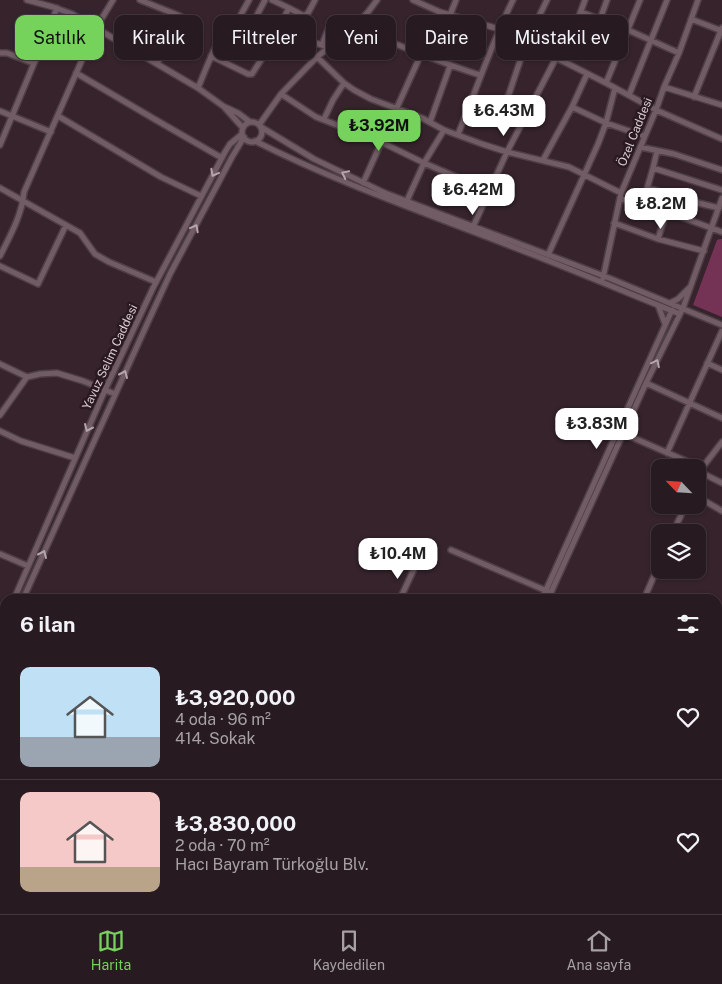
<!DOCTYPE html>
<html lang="tr">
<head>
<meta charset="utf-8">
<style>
  body { margin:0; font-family:"Public Sans",sans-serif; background:#34272e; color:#f1f3f6; height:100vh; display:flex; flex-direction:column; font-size:19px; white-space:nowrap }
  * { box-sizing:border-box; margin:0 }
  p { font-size:16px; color:#a5a1a5 }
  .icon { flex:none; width:28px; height:28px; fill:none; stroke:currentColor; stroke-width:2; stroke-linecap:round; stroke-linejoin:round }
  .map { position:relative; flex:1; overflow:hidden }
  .side { position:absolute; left:0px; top:594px; width:722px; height:321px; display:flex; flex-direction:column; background:#281a21; border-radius:15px 15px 0 0; box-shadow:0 1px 4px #0004,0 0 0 1px #44383f }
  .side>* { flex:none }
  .top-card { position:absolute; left:15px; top:15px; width:692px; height:45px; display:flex; gap:10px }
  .needle { width:32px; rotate:295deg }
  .fabs { position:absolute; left:651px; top:459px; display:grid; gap:10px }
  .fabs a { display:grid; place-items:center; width:55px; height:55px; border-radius:10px; background:#281a21; box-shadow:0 1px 4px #0004,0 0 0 1px #44383f; font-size:25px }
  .price { position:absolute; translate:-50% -42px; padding:0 11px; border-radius:10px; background:#fff; color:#222; font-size:16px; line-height:32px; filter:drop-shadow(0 1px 2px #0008) }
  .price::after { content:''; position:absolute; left:50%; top:30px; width:15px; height:11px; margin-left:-8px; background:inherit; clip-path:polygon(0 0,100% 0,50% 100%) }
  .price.current { background:#75d25b; color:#111 }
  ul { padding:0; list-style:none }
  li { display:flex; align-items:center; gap:15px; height:125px; padding:0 20px }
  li+li { border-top:1px solid #44383f }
  li span { display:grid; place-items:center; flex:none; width:140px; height:100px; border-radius:10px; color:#555 }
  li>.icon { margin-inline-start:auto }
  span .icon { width:60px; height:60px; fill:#fffc; stroke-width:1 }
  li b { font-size:21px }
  h2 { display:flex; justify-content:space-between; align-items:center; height:60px; padding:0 20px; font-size:21px }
  .pill { padding:0 18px; border-radius:10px; background:#281a21; box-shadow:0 1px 4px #0004,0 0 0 1px #44383f; font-size:18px; line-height:45px }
  .pill.current { background:#75d25b; color:#111 }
  .dock { display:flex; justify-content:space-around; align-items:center; height:70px; border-top:1px solid #44383f; background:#281a21; font-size:14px; color:#a5a1a5 }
  .dock a { display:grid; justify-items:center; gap:2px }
  .dock .current { color:#75d25b }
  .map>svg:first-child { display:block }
  .green { fill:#743255 }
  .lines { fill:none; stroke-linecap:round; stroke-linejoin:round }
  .minor-casing { stroke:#4e3e46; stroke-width:8 }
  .minor { stroke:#715b65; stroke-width:5 }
  .oneway { stroke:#b5a5ac }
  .labels { text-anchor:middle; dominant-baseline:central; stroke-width:5; stroke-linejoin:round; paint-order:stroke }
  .street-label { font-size:12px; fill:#dacdd3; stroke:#2b1922 }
</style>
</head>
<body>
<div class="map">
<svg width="722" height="914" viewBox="0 0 722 914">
  <rect width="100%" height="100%" fill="#36232c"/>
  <path class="green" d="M 720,239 L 722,239 L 722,317 L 693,305 L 717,240 Z"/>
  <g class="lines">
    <defs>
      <path id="minor" d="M 27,0 L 53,7 L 72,14 L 198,88 L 223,106 L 238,113 L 250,122
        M 140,0 L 180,16 L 157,64
        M 413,0 L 440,12 L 499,29 L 606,83 L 656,110 L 722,139
        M 289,8 L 304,16 L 308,13 L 315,0
        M 581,12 L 628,30 L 679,53
        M 450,15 L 456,0
        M 600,19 L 607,0
        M 691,19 L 722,31
        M 353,28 C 396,43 437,62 480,75
        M 233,29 L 249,0
        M 248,32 L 265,0
        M 277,32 L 322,45 L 328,48
        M 322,45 L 329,27
        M 0,53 L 7,53 L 33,63
        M 211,56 L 248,74 L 252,74 L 266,52 L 289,8 L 272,0
        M 562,61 L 585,0
        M 76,73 L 156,120 L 222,158
        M 606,83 L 640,0
        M 664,87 L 722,105
        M 198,88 C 206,69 213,48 226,30 L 233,29 L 248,32 L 317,57 L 344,83 L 354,90 L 371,99 L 422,118 L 444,130 L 482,144 L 507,152 L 569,167 L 621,193
        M 281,94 L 316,117 L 381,142 L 424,163 L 489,191
        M 629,95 L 667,0
        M 473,97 L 503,106 L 509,94 L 526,43 L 547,0
        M 694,97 L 722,28
        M 572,107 L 606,123 L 644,136
        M 225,108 L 243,128
        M 0,111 L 51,132
        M 58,116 L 161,177 L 201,196
        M 324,119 L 333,100 L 344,83
        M 430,122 L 450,66
        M242 132a10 10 0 1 1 20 0a10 10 0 1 1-20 0Z
        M 259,125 L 281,94 L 317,57 L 353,28 L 368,12 L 377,0
        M 261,127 L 314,159 L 385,193 L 604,276 L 722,325
        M 458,134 C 477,89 491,44 513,0
        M 255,141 C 336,182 423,212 508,245 C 566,267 623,291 680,314
        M 0,145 L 57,8
        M 640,147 L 674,154 L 722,170
        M 543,160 L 572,107 L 587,74
        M 653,168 L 722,190
        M 363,183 L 440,12
        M 0,188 L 80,233 L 95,254 L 109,262 L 156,282
        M 648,188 L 694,202 L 719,208
        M 620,198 L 681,217 L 722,232
        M 405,205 L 424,163 L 444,130
        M 642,206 L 653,168 L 657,151
        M 614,223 L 658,239 L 704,251
        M 473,227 L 507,152 L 556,58
        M 658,239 L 666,213
        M 548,255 L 598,144 L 606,123 L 615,88
        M 0,256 C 10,236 22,215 24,192 L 96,28 L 113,0
        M 0,266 L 38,284 L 66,225
        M 603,278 L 621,193 L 656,110 L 664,87 L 679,53 L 698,0
        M 670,303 L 678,299 L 689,288
        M 658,305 L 665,324
        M 707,363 L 722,370
        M 0,364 L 27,377
        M 646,383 L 722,418
        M 0,415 L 27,377 L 40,374 L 57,373 L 83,381 L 115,394
        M 0,431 L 21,441 L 75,458
        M 620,432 L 702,468
        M 667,453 L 722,331
        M 700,472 L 722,483
        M 698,477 L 702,468 L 722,442
        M 698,497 L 722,511
        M 673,532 L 686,505
        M 451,550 L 547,591
        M 0,554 L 28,566
        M 14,599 L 105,390 L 153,288 L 225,152 L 230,144 L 242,134
        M 23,599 L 147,324 L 170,274 L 232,157 L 244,137
        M 400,599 L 414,569
        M 542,599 L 672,310
        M 548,599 L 646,383 L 683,308 L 722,198
        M 644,599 L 660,562
        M 0,630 L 5,618
        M 0,650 L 5,639
        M 718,664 L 722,666
        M 718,716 L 722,718
        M 0,737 L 5,739
        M 718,783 L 722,770
        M 0,822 L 5,826
        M 718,876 L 722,875
        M 0,910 L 5,899
        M 181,910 L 183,914
        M 284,910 L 288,914
        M 499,910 L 510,914
        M 600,910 L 600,914
        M 118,914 L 120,910
        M 398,914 L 401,910
        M 406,914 L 407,910
        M 464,914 L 466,910
        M 672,914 L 673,910"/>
    </defs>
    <use href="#minor" class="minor-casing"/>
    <use href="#minor" class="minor"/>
  </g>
  <defs><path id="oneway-chevron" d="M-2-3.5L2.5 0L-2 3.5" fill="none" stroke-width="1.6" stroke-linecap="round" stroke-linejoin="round" transform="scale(1.25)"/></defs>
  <g class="oneway">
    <use href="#oneway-chevron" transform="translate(214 173) rotate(118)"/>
    <use href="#oneway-chevron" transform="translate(345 174) rotate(-154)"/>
    <use href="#oneway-chevron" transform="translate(195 228) rotate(-62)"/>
    <use href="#oneway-chevron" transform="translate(656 363) rotate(-64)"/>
    <use href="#oneway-chevron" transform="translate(124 374) rotate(-66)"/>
    <use href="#oneway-chevron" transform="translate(88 428) rotate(114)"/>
    <use href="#oneway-chevron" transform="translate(43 554) rotate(-66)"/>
  </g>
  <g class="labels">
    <g class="street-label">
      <text transform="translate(635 132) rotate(-68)">Özel Caddesi</text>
      <text transform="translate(110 357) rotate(-65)">Yavuz Selim Caddesi</text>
    </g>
  </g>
</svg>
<div class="fabs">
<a><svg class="needle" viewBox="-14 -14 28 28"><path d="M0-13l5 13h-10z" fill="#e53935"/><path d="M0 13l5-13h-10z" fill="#a5a1a5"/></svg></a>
<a><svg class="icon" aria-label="layers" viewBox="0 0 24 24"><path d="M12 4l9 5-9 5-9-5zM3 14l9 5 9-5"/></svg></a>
</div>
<b class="price" style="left:504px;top:137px">₺6.43M</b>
<b class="price current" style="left:379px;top:152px">₺3.92M</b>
<b class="price" style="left:473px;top:216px">₺6.42M</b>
<b class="price" style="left:661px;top:230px">₺8.2M</b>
<b class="price" style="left:597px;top:450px">₺3.83M</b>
<b class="price" style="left:398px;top:580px">₺10.4M</b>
<div class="top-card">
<a class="pill current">Satılık</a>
<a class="pill">Kiralık</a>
<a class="pill">Filtreler</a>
<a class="pill">Yeni</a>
<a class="pill">Daire</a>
<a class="pill">Müstakil ev</a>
</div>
<section class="side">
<h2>6 ilan<svg class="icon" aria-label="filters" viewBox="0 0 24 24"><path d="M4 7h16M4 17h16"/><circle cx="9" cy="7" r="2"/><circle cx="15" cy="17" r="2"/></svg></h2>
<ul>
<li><span style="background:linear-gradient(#bfe0f5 70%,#9aa5b1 0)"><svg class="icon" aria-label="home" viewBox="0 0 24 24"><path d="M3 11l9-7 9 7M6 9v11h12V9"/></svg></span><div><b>₺3,920,000</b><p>4 oda · 96 m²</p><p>414. Sokak</p></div><svg class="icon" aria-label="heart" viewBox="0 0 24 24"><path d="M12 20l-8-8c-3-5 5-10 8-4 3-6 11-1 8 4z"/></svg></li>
<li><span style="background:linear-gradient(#f6c9c9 75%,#b9a48a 0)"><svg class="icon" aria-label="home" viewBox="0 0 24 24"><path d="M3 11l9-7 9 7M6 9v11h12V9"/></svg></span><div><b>₺3,830,000</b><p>2 oda · 70 m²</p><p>Hacı Bayram Türkoğlu Blv.</p></div><svg class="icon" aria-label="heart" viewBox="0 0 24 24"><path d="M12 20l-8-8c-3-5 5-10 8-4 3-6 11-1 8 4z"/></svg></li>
</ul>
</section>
</div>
<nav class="dock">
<a class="current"><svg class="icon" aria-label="map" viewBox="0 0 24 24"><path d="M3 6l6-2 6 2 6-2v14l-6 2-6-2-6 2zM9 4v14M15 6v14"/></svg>Harita</a>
<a><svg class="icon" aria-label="saved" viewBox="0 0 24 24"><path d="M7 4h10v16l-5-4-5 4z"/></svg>Kaydedilen</a>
<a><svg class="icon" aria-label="home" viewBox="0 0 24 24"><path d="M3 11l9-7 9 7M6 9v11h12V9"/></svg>Ana sayfa</a>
</nav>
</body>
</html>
